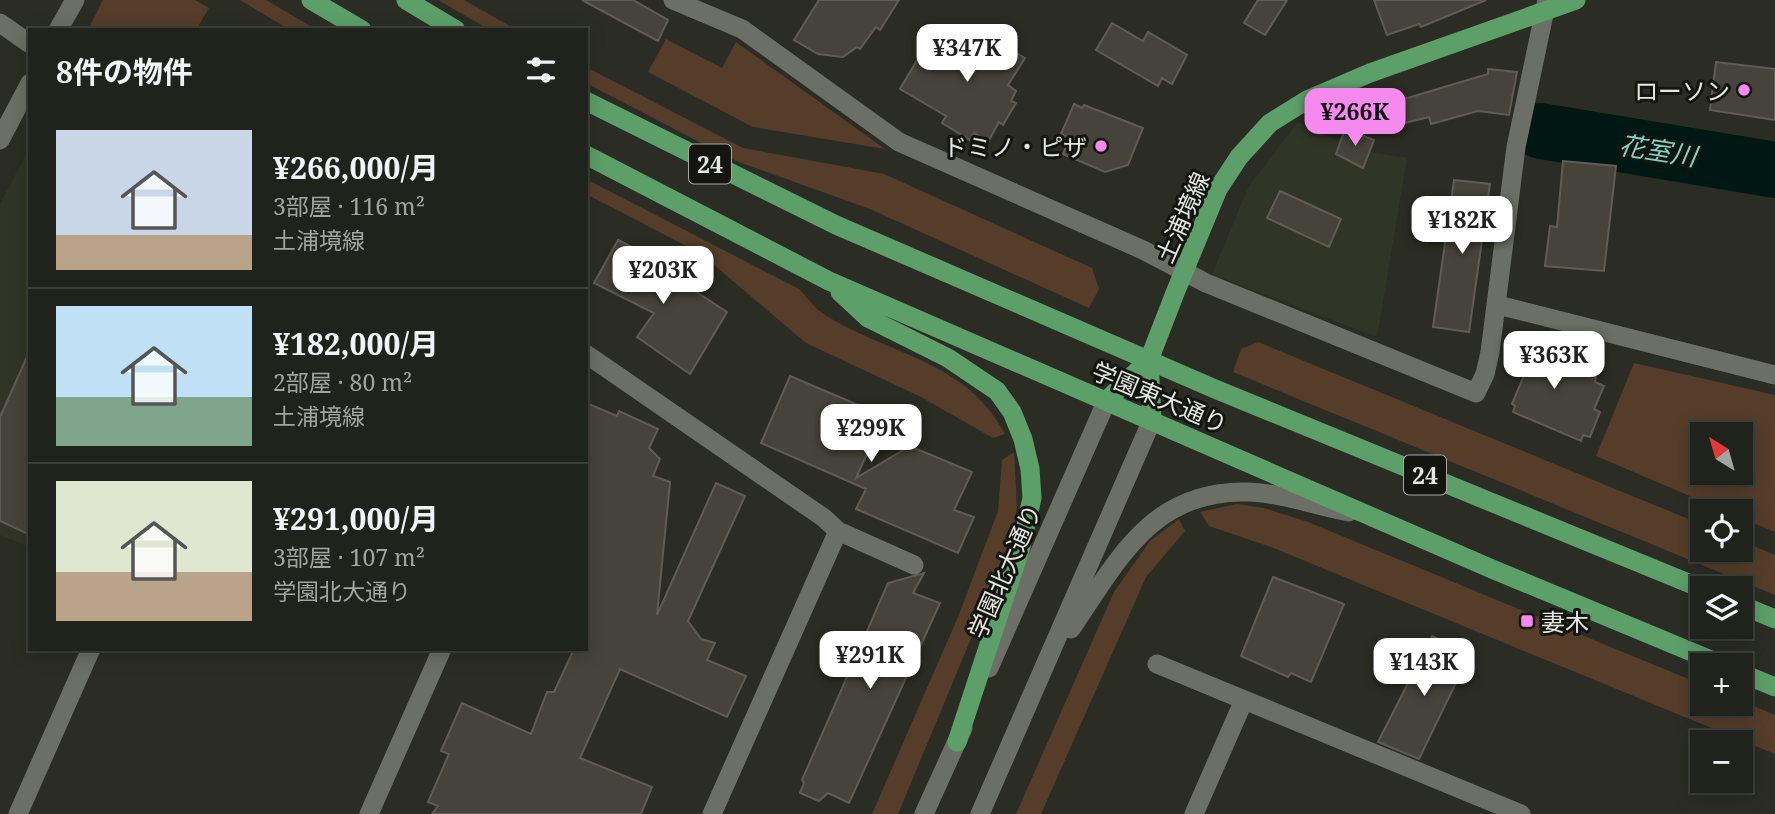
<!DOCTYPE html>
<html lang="ja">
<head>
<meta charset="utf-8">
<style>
  body { margin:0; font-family:"Noto Serif","Noto Sans JP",serif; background:#282a25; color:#f1f3f6; height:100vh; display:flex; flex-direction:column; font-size:26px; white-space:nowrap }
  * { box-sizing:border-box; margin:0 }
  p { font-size:23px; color:#a2a4a3 }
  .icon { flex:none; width:38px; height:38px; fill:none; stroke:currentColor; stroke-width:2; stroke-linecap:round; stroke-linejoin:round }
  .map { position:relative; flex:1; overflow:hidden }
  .details { position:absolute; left:28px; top:28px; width:560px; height:623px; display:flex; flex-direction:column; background:#20221c; border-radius:0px; box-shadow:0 4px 18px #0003,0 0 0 2px #3d3f3b }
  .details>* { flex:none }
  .needle { width:46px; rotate:323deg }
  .buttons { position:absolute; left:1690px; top:422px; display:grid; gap:14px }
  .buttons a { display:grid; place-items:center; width:63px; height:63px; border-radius:0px; background:#20221c; box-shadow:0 4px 18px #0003,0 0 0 2px #3d3f3b; font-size:35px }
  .price { position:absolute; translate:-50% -60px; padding:0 16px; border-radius:14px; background:#fff; color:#222; font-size:23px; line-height:46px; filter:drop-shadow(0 2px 4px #0008) }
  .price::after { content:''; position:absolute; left:50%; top:42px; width:21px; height:16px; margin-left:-10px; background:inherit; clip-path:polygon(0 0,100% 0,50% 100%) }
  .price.active { background:#f589ee; color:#111 }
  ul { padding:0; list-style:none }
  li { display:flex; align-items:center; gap:21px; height:175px; padding:0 28px }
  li+li { border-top:2px solid #3d3f3b }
  li span { display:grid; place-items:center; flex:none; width:196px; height:140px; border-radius:0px; color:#555 }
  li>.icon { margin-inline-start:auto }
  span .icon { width:84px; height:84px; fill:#fffc; stroke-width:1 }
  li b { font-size:30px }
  h2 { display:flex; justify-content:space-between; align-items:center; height:84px; padding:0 28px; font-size:30px }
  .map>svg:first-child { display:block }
  .built { fill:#313526 }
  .green { fill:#553d2a; fill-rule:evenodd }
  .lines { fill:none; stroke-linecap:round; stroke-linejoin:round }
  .river { stroke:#001813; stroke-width:56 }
  .building { fill:#46433a; stroke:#605c53; stroke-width:2 }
  .minor { stroke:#6c6f65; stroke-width:19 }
  .tertiary { stroke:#6c6f65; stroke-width:19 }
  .secondary { stroke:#6c6f65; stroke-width:19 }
  .primary { stroke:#5c9f69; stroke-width:19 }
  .poi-dot { fill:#f589ee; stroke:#141511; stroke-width:2.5 }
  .labels { text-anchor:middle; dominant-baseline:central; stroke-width:6; stroke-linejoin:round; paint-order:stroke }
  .shield { fill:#141511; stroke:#a6a7a2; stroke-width:2 }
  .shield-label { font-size:23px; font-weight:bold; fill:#e4e6e0 }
  .poi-label { font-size:24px; fill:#e4e6e0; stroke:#141511; text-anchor:end }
  .street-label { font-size:24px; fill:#e4e6e0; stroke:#141511 }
  .water-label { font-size:26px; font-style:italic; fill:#7ed4c2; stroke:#141511 }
</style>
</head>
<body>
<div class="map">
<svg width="1775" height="814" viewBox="0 0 1775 814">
  <rect width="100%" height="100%" fill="#2b2d25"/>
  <path class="built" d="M 1298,122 L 1358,150 L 1407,158 L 1377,337 L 1212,274 L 1249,186 Z
    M 30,147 L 30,547 L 0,535 L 0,204 Z"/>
  <path class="green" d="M 103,0 L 195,0 L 209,8 L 196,30 L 88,30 Z
    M 240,0 L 266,0 L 317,30 L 290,30 Z
    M 438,0 L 464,0 L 517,30 L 490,30 Z
    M 666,39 L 722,68 L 736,42 L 885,149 L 753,127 L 648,72 Z
    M 586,67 L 743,148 L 884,174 L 1092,268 L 1099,289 L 1089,308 L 870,209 L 736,161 L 586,83 Z
    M 586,179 L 799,289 C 807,297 815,309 825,315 C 890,356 965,359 1005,434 L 993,438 L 921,397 L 806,343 L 700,253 L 586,194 Z
    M 1258,342 L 1703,525 L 1703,550 L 1741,550 L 1741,541 L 1775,555 L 1775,595 L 1233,372 L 1241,349 Z
    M 1634,363 L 1775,395 L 1775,532 L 1741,518 L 1741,511 L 1725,511 L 1596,456 ZM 1703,434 L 1741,434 L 1741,472 L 1703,472 Z
    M 1014,452 L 1017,507 L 1012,540 L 898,814 L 872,814 L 958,617 L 998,511 L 1002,460 Z
    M 1237,504 L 1264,508 L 1308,522 L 1703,685 L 1703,704 L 1741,701 L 1775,715 L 1775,754 L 1271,547 L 1209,526 L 1200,512 Z
    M 1179,519 L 1185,531 L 1146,577 L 1041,814 L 1016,814 L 1114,592 L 1150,541 Z"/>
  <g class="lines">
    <path class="river" d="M 1541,131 L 1775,170"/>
  </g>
  <path class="building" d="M 582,0 L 633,0 L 668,20 L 658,41 Z
    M 819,0 L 899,0 L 880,30 L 876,27 L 860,49 L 857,47 L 843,57 L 818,54 L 794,40 Z
    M 1258,0 L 1287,0 L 1265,35 L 1244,23 Z
    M 1374,0 L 1486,0 L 1421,27 L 1419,24 L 1387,35 Z
    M 1112,23 L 1143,41 L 1148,32 L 1187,55 L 1172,84 L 1162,78 L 1158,86 L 1096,50 Z
    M 976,30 L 1025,58 L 1008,85 L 1016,91 L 1011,101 L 1016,103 L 1003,125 L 999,122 L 988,142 L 974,133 L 970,140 L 942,123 L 946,116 L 900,89 L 931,37 L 961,56 Z
    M 1716,62 L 1775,69 L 1775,120 L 1710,110 Z
    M 1488,69 L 1517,72 L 1509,115 L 1478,111 L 1431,124 L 1429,117 L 1369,132 L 1364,111 L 1488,74 Z
    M 1074,104 L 1082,108 L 1084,105 L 1143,128 L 1128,165 L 1105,172 L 1063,154 L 1070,138 L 1061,134 Z
    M 1345,129 L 1374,140 L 1363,168 L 1336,154 Z
    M 1563,161 L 1616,166 L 1604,271 L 1545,266 L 1550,226 L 1557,227 Z
    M 1454,180 L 1490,184 L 1469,332 L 1433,327 Z
    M 1280,191 L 1341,219 L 1329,247 L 1267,218 Z
    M 618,240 L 654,258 L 652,263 L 727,312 L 690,374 L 637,337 L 654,313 L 594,283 Z
    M 1529,334 L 1553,343 L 1548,358 L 1596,377 L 1595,382 L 1604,386 L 1594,409 L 1600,412 L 1590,437 L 1583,435 L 1581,441 L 1513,412 L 1515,406 L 1512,404 L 1525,373 L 1508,366 L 1519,338 L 1527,341 Z
    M 30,350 L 30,535 L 0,521 L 0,417 Z
    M 790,376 L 884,416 L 856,478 L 910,446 L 972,472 L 954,510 L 974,517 L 958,553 L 856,509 L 866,489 L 761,443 Z
    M 586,403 L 617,416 L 619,411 L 658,429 L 649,448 L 660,459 L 653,476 L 670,482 L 657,615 L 716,483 L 745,496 L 688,621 L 701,639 L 715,643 L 707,660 L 746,676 L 727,717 L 620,669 L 580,758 L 652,787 L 641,814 L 432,814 L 438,806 L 428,802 L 449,754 L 441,751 L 462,703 L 531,734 L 547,692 L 554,692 L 574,649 L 586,649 Z
    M 924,573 L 913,593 L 940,603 L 849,803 L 828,793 L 819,801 L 800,793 L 804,783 L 802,780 L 888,583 Z
    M 1273,577 L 1344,604 L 1311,682 L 1291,673 L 1288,677 L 1241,656 Z
    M 1432,636 L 1470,654 L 1419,759 L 1378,742 Z"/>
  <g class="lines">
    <path class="minor" d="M 673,0 L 742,29 L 899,142 L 1143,250 L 1206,283 L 1476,393 L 1485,374 L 1490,352 L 1516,147 L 1547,0
      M 0,23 L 30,44
      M 1498,305 L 1775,375
      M 586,354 L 824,518 L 838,531 L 914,565
      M 1157,664 L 1521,814
      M 18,814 L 91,649
      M 369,814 L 442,649
      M 712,814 L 838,531
      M 1194,814 L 1244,700"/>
    <path class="tertiary" d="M 58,30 L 75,0
      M 0,140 L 30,83"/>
    <path class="secondary" d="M 1071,629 C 1118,560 1152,489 1248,492 C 1281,493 1317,506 1349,512
      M 989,668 L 1107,400
      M 924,814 L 963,728
      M 980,814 L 1152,420"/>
    <path class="primary" d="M 311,0 L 362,30
      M 406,0 L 456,30
      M 586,101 L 836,225 L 1215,389 L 1703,589
      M 586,155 L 829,281 L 1492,569 L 1723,665
      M 840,292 L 868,318 L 948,358 L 997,391 L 1012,412 L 1023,439 L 1030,469 L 1032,498 L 1021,547 L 957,742
      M 1107,400 L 1149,360
      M 1152,420 L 1149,360 L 1175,293 L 1218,189 L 1239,157 L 1270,123 L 1307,100 L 1370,73 L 1576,0
      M 1741,605 L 1775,619
      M 1741,673 L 1775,687"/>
  </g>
  <g class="poi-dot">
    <circle cx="1744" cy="90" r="7"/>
    <circle cx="1101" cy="146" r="7"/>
    <rect x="1520" y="614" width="14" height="14" rx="3.5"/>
  </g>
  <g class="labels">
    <g class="shield">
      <rect x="689" y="144.5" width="42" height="39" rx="5"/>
      <rect x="1404" y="455.5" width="42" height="39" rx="5"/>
    </g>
    <g class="shield-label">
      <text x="710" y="164">24</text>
      <text x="1425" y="475">24</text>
    </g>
    <g class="poi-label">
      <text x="1730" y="90">ローソン</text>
      <text x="1087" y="146">ドミノ・ピザ</text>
      <text x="1541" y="621" text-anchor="start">妻木</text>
    </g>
    <g class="street-label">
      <text transform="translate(1182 217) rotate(-66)">土浦境線</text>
      <text transform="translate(1160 397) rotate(23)">学園東大通り</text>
      <text transform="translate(1004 571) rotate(-66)">学園北大通り</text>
    </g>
    <g class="water-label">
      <text transform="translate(1658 150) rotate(9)">花室川</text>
    </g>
  </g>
</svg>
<div class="buttons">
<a><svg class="needle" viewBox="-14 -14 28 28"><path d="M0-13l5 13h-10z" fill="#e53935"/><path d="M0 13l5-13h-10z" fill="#a2a4a3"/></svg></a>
<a><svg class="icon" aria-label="locate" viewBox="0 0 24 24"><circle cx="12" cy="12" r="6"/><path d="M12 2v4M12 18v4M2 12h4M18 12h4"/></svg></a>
<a><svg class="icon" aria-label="layers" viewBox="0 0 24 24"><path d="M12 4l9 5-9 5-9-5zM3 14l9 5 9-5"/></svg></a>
<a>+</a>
<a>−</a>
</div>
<b class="price" style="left:967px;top:84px">¥347K</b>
<b class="price active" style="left:1355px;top:148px">¥266K</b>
<b class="price" style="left:1462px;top:256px">¥182K</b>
<b class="price" style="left:663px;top:306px">¥203K</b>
<b class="price" style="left:1554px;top:391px">¥363K</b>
<b class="price" style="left:871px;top:464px">¥299K</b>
<b class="price" style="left:870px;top:691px">¥291K</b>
<b class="price" style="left:1424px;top:698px">¥143K</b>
<section class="details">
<h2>8件の物件<svg class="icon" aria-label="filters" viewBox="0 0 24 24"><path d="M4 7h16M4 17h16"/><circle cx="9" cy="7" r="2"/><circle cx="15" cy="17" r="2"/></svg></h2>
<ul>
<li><span style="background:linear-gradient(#c9d6e8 75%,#b9a48a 0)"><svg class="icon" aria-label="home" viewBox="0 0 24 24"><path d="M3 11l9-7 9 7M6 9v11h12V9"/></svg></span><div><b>¥266,000/月</b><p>3部屋 · 116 m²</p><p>土浦境線</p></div></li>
<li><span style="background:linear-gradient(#bfe0f5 65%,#7fa58c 0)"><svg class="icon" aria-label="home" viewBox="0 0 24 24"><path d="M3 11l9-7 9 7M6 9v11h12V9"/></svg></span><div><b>¥182,000/月</b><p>2部屋 · 80 m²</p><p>土浦境線</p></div></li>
<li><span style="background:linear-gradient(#dfe7d0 65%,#b9a48a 0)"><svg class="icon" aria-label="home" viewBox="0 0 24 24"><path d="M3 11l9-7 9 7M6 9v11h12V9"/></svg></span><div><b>¥291,000/月</b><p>3部屋 · 107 m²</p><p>学園北大通り</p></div></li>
</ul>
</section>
</div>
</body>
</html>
